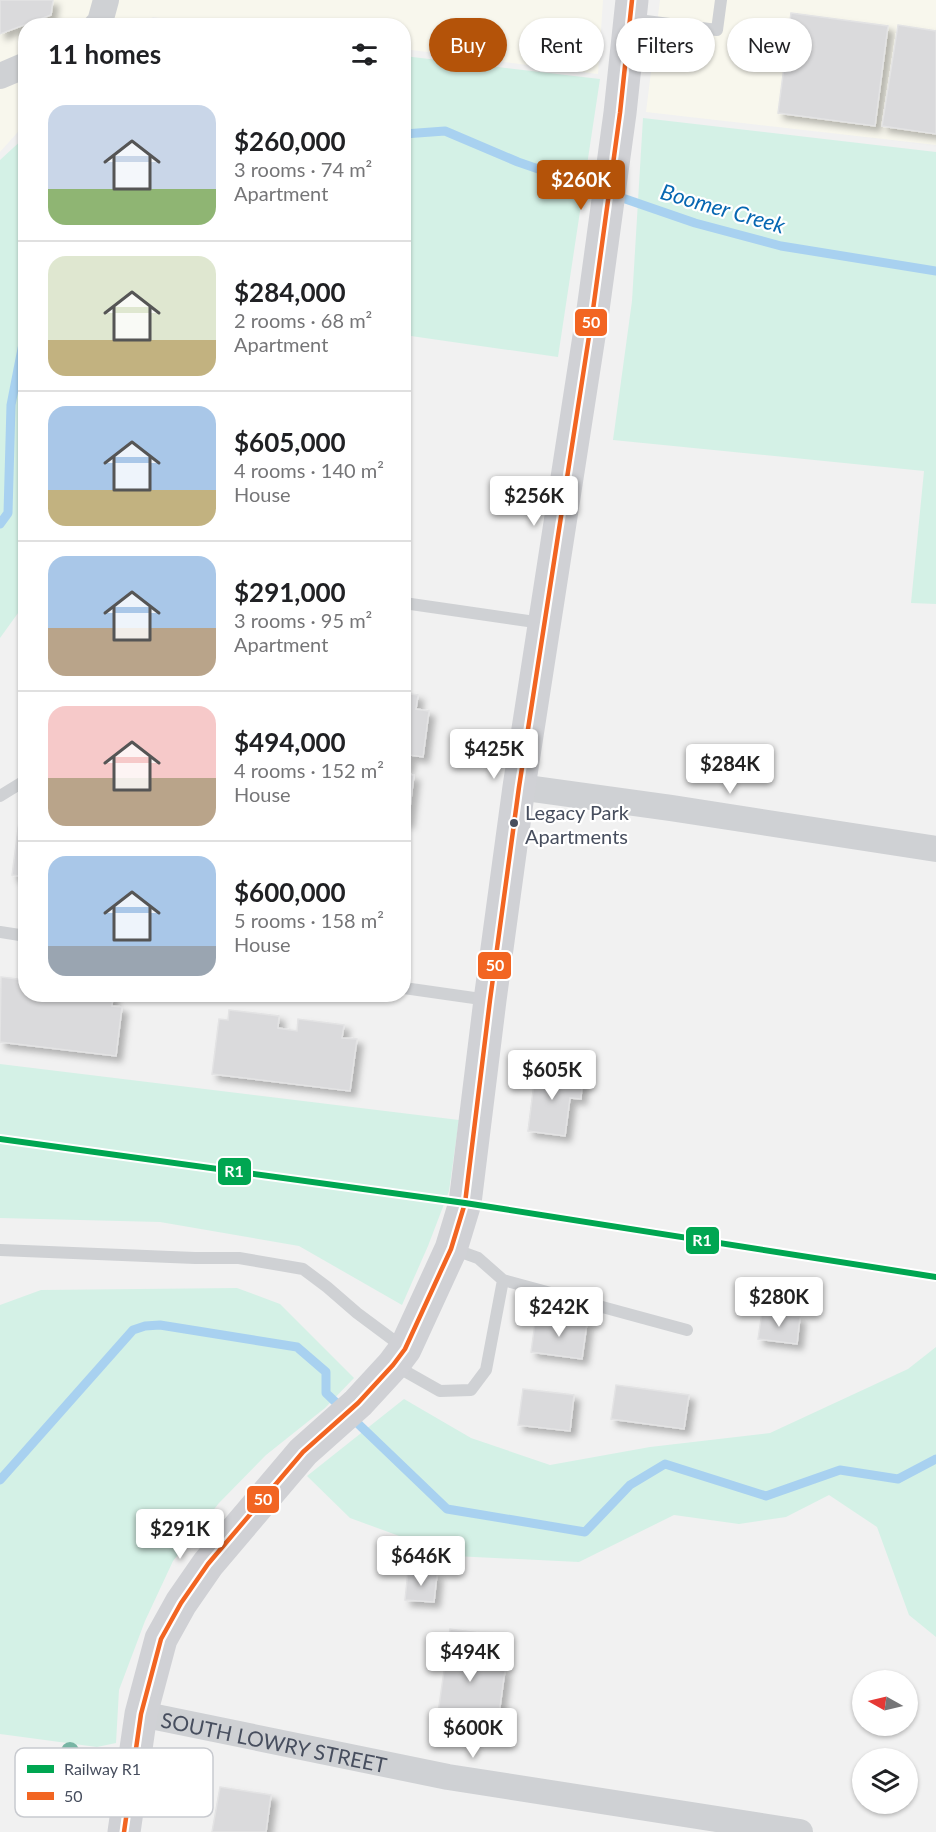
<!DOCTYPE html>
<html lang="en">
<head>
<meta charset="utf-8">
<style>
  body { margin:0; font-family:Lato,sans-serif; background:#f2f2f2; color:#202124; height:100vh; display:flex; flex-direction:column; font-size:22px; white-space:nowrap }
  * { box-sizing:border-box; margin:0 }
  p { font-size:20px; color:#757577 }
  .icon { flex:none; width:33px; height:33px; fill:none; stroke:currentColor; stroke-width:2; stroke-linecap:round; stroke-linejoin:round }
  .map { position:relative; flex:1; overflow:hidden }
  .details { position:absolute; left:18px; top:18px; width:393px; height:984px; display:flex; flex-direction:column; background:#fff; border-radius:24px; box-shadow:0 2px 4px #0004 }
  .details>* { flex:none }
  .hud { position:absolute; left:429px; top:18px; width:417px; height:54px; display:flex; gap:12px }
  .needle { width:39px; rotate:278deg }
  .tools { position:absolute; left:852px; top:1670px; display:grid; gap:12px }
  .tools a { display:grid; place-items:center; width:66px; height:66px; border-radius:50%; background:#fff; box-shadow:0 2px 4px #0004; font-size:30px }
  .price { position:absolute; translate:-50% -51px; padding:0 14px; border-radius:6px; background:#fff; color:#222; font-size:20px; line-height:39px; filter:drop-shadow(0 2px 3px #0008) }
  .price::after { content:''; position:absolute; left:50%; top:36px; width:18px; height:14px; margin-left:-9px; background:inherit; clip-path:polygon(0 0,100% 0,50% 100%) }
  .price.selected { background:#b45309; color:#fff }
  ul { padding:0; list-style:none }
  li { display:flex; align-items:center; gap:18px; height:150px; padding:0 30px }
  li+li { border-top:2px solid #e0e0e0 }
  li span { display:grid; place-items:center; flex:none; width:168px; height:120px; border-radius:18px; color:#555 }
  li>.icon { margin-inline-start:auto }
  span .icon { width:72px; height:72px; fill:#fffc; stroke-width:1 }
  li b { font-size:26px }
  h2 { display:flex; justify-content:space-between; align-items:center; height:72px; padding:0 30px; font-size:26px }
  .tag { padding:0 21px; border-radius:27px; background:#fff; box-shadow:0 2px 4px #0004; font-size:21px; line-height:54px }
  .tag.selected { background:#b45309; color:#fff }
  .map>svg:first-child { display:block }
  .commercial { fill:#f8f7ed }
  .green { fill:#d4f1e6 }
  .lines { fill:none; stroke-linecap:round; stroke-linejoin:round }
  .stream { stroke:#a8d1f0; stroke-width:9 }
  .building { fill:#dadadc; stroke:#e3e3e4; stroke-width:1.5; filter:url(#shadow) }
  .lane { stroke:#cfd1d4; stroke-width:12 }
  .street { stroke:#cfd1d4; stroke-width:26 }
  .secondary { stroke:#d0d1d5; stroke-width:33 }
  .bus-1-casing { stroke:#fff; stroke-width:9 }
  .bus-1 { stroke:#f26522; stroke-width:4.5 }
  .rail-1-casing { stroke:#fff; stroke-width:10 }
  .rail-1 { stroke:#00a651; stroke-width:6 }
  .tree { fill:#77b5a4 }
  .bus-dot { fill:#474e5e; stroke:#fff; stroke-width:2 }
  .labels { text-anchor:middle; dominant-baseline:central; stroke-width:4.5; stroke-linejoin:round; paint-order:stroke }
  .bus-label { font-size:20px; fill:#474e5e; stroke:#fff; text-anchor:start }
  .street-label { font-size:21px; fill:#474e5e; stroke:#fff }
  .water-label { font-size:22px; font-style:italic; fill:#0767b2; stroke:#fff }
  .key { fill:#fff; stroke:#c8cacf; stroke-width:1.5 }
  .key-label { font-size:16px; fill:#474e5e }
  .line-badge { stroke:#fff; stroke-width:2 }
  .badge-label { font-size:16px; text-anchor:middle; font-weight:bold; fill:#fff }
</style>
</head>
<body>
<div class="map">
<svg width="936" height="1832" viewBox="0 0 936 1832">
  <defs>
    <filter id="shadow"><feDropShadow dx="5.5" dy="5.5" stdDeviation="3" flood-color="#0004"/></filter>
  </defs>
  <rect width="100%" height="100%" fill="#f1f1f1"/>
  <path class="commercial" d="M 0,0 L 603,0 L 598,74 L 404,49 L 404,26 L 218,26 L 153,17 L 141,25 L 26,26 L 25,124 L 0,152 Z
    M 660,0 L 936,0 L 936,145 L 646,112 Z"/>
  <path class="green" d="M 404,56 L 600,79 L 558,357 L 404,335 Z
    M 643,118 L 936,152 L 936,604 L 911,603 L 924,471 L 613,440 L 632,301 Z
    M 25,137 L 26,602 L 0,638 L 0,160 Z
    M 0,1064 L 459,1120 L 449,1191 L 428,1246 L 402,1305 L 299,1246 L 160,1222 L 0,1218 Z
    M 237,1288 L 280,1304 L 354,1378 L 325,1408 L 266,1455 L 219,1503 L 173,1561 L 145,1621 L 119,1690 L 116,1743 L 97,1747 L 0,1734 L 0,1305 L 41,1290 Z
    M 936,1347 L 936,1637 L 909,1615 L 877,1527 L 829,1495 L 786,1517 L 739,1524 L 674,1515 L 579,1562 L 454,1556 L 350,1518 L 307,1476 L 404,1399 L 471,1438 L 550,1465 L 650,1447 L 770,1433 L 908,1369 Z"/>
  <g class="lines">
    <path class="stream" d="M 404,134 L 445,131 L 518,162 L 695,223 L 781,246 L 936,271
      M 0,524 L 8,513 L 11,405 L 26,328
      M 0,1480 L 133,1330 L 145,1326 L 160,1325 L 297,1347 L 326,1372 L 326,1393 L 447,1509 L 585,1532 L 630,1485 L 665,1464 L 766,1496 L 840,1470 L 898,1479 L 936,1459"/>
  </g>
  <path class="building" d="M 0,0 L 53,0 L 51,15 L 0,34 Z
    M 791,13 L 888,26 L 875,126 L 778,113 Z
    M 898,25 L 936,31 L 936,134 L 882,126 Z
    M 404,693 L 418,695 L 416,709 L 429,711 L 423,757 L 410,755 L 408,769 L 404,768 Z
    M 404,774 L 414,775 L 408,823 L 404,822 Z
    M 21,806 L 26,806 L 26,877 L 12,875 Z
    M 1,977 L 26,980 L 26,994 L 43,994 L 43,996 L 64,998 L 65,994 L 113,994 L 112,1006 L 122,1007 L 116,1056 L 0,1042 Z
    M 229,1010 L 279,1016 L 278,1028 L 297,1031 L 298,1019 L 344,1025 L 342,1038 L 357,1039 L 350,1091 L 212,1074 L 219,1019 L 228,1020 Z
    M 536,1067 L 572,1071 L 571,1082 L 582,1083 L 581,1099 L 570,1098 L 565,1136 L 528,1131 Z
    M 762,1312 L 800,1317 L 797,1344 L 758,1339 Z
    M 536,1316 L 587,1323 L 582,1359 L 531,1352 Z
    M 616,1385 L 689,1395 L 684,1429 L 611,1419 Z
    M 523,1389 L 574,1395 L 570,1431 L 518,1425 Z
    M 408,1571 L 437,1574 L 434,1602 L 405,1600 Z
    M 450,1629 L 486,1634 L 481,1667 L 505,1670 L 497,1729 L 437,1720 Z
    M 220,1787 L 271,1795 L 266,1832 L 212,1832 Z"/>
  <g class="lines">
    <path class="lane" d="M 630,19 L 717,30 L 721,0
      M 404,603 L 542,623
      M 0,796 L 26,780
      M 0,932 L 26,936
      M 404,988 L 488,1000
      M 453,1249 L 478,1258 L 503,1280 L 687,1330
      M 0,1250 L 195,1258 L 239,1258 L 303,1269 L 327,1287 L 357,1313 L 404,1348
      M 394,1365 L 440,1391 L 471,1390 L 486,1370 L 503,1280"/>
    <g class="street">
      <path d="M 96,26 L 100,22 L 106,0"/>
      <path d="M 0,76 L 26,65"/>
      <path d="M 519,787 L 671,808 L 936,849"/>
      <path id="s1" d="M 141,1714 L 448,1777 L 800,1832"/>
    </g>
    <path class="secondary" d="M 124,1832 L 141,1714 L 161,1639 L 181,1603 L 208,1564 L 303,1452 L 358,1403 L 393,1365 L 405,1349 L 451,1249 L 465,1203 L 490,1000 L 519,787 L 592,317 L 620,113 L 632,0"/>
    <defs>
      <path id="bus-1" d="M 124,1832 L 141,1714 L 161,1639 L 181,1603 L 208,1564 L 303,1452 L 358,1403 L 393,1365 L 405,1349 L 451,1249 L 465,1203 L 490,1000 L 519,787 L 592,317 L 620,113 L 632,0"/>
    </defs>
    <use href="#bus-1" class="bus-1-casing"/>
    <use href="#bus-1" class="bus-1"/>
    <defs>
      <path id="rail-1" d="M 0,1139 L 465,1203 L 936,1277"/>
    </defs>
    <use href="#rail-1" class="rail-1-casing"/>
    <use href="#rail-1" class="rail-1"/>
  </g>
  <circle class="tree" cx="70" cy="1751" r="9"/>
  <circle class="bus-dot" cx="514" cy="823" r="5"/>
  <g class="labels">
    <g class="bus-label">
      <text x="525" y="812">Legacy Park<tspan x="525" dy="24">Apartments</tspan></text>
    </g>
    <g class="street-label">
      <text stroke="none"><textPath href="#s1" startOffset="136">SOUTH LOWRY STREET</textPath></text>
    </g>
    <g class="water-label">
      <text transform="translate(723 208) rotate(16)">Boomer Creek</text>
    </g>
  </g>
  <rect x="15" y="1748" width="198" height="69" rx="9" class="key"/>
  <rect x="27" y="1765" width="27" height="8" fill="#00a651"/>
  <rect x="27" y="1792" width="27" height="8" fill="#f26522"/>
  <g class="key-label">
    <text x="64" y="1775">Railway R1</text>
    <text x="64" y="1802">50</text>
  </g>
  <g class="line-badge">
    <rect x="574" y="308" width="34" height="29" rx="6" fill="#f26522"/>
    <rect x="477" y="951" width="35" height="29" rx="6" fill="#f26522"/>
    <rect x="217" y="1157" width="35" height="29" rx="6" fill="#00a651"/>
    <rect x="685" y="1226" width="35" height="29" rx="6" fill="#00a651"/>
    <rect x="246" y="1485" width="34" height="29" rx="6" fill="#f26522"/>
  </g>
  <g class="badge-label">
    <text x="591" y="328">50</text>
    <text x="495" y="971">50</text>
    <text x="234" y="1177">R1</text>
    <text x="702" y="1246">R1</text>
    <text x="263" y="1505">50</text>
  </g>
</svg>
<div class="tools">
<a><svg class="needle" viewBox="-14 -14 28 28"><path d="M0-13l5 13h-10z" fill="#e53935"/><path d="M0 13l5-13h-10z" fill="#757577"/></svg></a>
<a><svg class="icon" aria-label="layers" viewBox="0 0 24 24"><path d="M12 4l9 5-9 5-9-5zM3 14l9 5 9-5"/></svg></a>
</div>
<b class="price selected" style="left:581px;top:211px">$260K</b>
<b class="price" style="left:534px;top:527px">$256K</b>
<b class="price" style="left:494px;top:780px">$425K</b>
<b class="price" style="left:730px;top:795px">$284K</b>
<b class="price" style="left:552px;top:1101px">$605K</b>
<b class="price" style="left:779px;top:1328px">$280K</b>
<b class="price" style="left:559px;top:1338px">$242K</b>
<b class="price" style="left:180px;top:1560px">$291K</b>
<b class="price" style="left:421px;top:1587px">$646K</b>
<b class="price" style="left:470px;top:1683px">$494K</b>
<b class="price" style="left:473px;top:1759px">$600K</b>
<div class="hud">
<a class="tag selected">Buy</a>
<a class="tag">Rent</a>
<a class="tag">Filters</a>
<a class="tag">New</a>
</div>
<section class="details">
<h2>11 homes<svg class="icon" aria-label="filters" viewBox="0 0 24 24"><path d="M4 7h16M4 17h16"/><circle cx="9" cy="7" r="2"/><circle cx="15" cy="17" r="2"/></svg></h2>
<ul>
<li><span style="background:linear-gradient(#c9d6e8 70%,#8fb573 0)"><svg class="icon" aria-label="home" viewBox="0 0 24 24"><path d="M3 11l9-7 9 7M6 9v11h12V9"/></svg></span><div><b>$260,000</b><p>3 rooms · 74 m²</p><p>Apartment</p></div></li>
<li><span style="background:linear-gradient(#dfe7d0 70%,#c2b280 0)"><svg class="icon" aria-label="home" viewBox="0 0 24 24"><path d="M3 11l9-7 9 7M6 9v11h12V9"/></svg></span><div><b>$284,000</b><p>2 rooms · 68 m²</p><p>Apartment</p></div></li>
<li><span style="background:linear-gradient(#a9c7e8 70%,#c2b280 0)"><svg class="icon" aria-label="home" viewBox="0 0 24 24"><path d="M3 11l9-7 9 7M6 9v11h12V9"/></svg></span><div><b>$605,000</b><p>4 rooms · 140 m²</p><p>House</p></div></li>
<li><span style="background:linear-gradient(#a9c7e8 60%,#b9a48a 0)"><svg class="icon" aria-label="home" viewBox="0 0 24 24"><path d="M3 11l9-7 9 7M6 9v11h12V9"/></svg></span><div><b>$291,000</b><p>3 rooms · 95 m²</p><p>Apartment</p></div></li>
<li><span style="background:linear-gradient(#f6c9c9 60%,#b9a48a 0)"><svg class="icon" aria-label="home" viewBox="0 0 24 24"><path d="M3 11l9-7 9 7M6 9v11h12V9"/></svg></span><div><b>$494,000</b><p>4 rooms · 152 m²</p><p>House</p></div></li>
<li><span style="background:linear-gradient(#a9c7e8 75%,#9aa5b1 0)"><svg class="icon" aria-label="home" viewBox="0 0 24 24"><path d="M3 11l9-7 9 7M6 9v11h12V9"/></svg></span><div><b>$600,000</b><p>5 rooms · 158 m²</p><p>House</p></div></li>
</ul>
</section>
</div>
</body>
</html>
